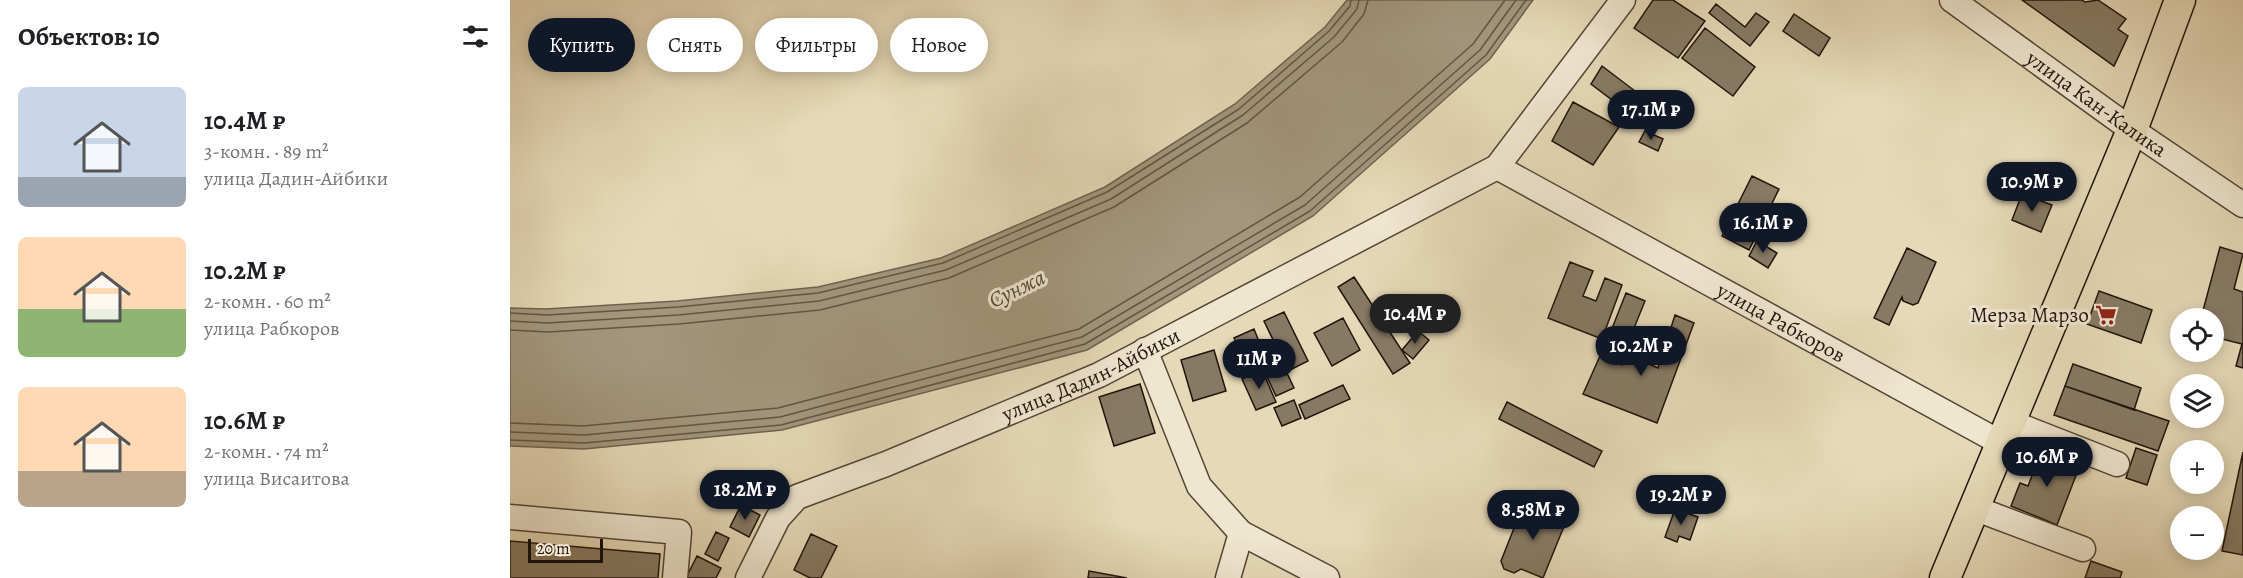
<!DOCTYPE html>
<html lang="ru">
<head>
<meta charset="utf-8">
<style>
  body { margin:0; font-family:Alegreya,serif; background:#f2f2f2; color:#202124; height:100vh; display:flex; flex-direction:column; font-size:22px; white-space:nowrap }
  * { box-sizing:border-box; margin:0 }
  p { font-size:20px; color:#757577 }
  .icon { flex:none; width:33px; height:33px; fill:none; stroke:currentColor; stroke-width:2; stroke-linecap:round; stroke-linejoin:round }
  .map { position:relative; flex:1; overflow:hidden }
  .panel { display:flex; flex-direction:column; background:#fff; width:510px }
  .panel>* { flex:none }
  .top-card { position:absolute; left:18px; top:18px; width:570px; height:54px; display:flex; gap:12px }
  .fabs { position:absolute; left:1660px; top:308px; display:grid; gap:12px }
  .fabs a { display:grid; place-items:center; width:54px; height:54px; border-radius:50%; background:#fff; box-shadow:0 3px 15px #0003; font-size:30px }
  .scale { position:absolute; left:18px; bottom:15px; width:75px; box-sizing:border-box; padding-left:6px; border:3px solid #20140b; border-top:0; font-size:16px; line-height:21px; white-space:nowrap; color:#20140b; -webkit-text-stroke:4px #efe6d0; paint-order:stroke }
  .price { position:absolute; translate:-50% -51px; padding:0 14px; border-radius:21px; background:#111827; color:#fff; font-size:20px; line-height:39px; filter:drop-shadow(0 2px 3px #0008) }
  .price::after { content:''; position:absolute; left:50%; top:36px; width:18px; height:14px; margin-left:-9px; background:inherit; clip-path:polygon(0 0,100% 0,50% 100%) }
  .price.current { background:#222; color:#fff }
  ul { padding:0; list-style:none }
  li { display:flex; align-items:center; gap:18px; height:150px; padding:0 18px }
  li span { display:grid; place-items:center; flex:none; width:168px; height:120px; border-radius:9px; color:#555 }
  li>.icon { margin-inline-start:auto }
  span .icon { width:72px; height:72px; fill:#fffc; stroke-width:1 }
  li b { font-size:26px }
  h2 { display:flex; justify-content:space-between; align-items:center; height:72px; padding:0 18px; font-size:26px }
  .chip { padding:0 21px; border-radius:27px; background:#fff; box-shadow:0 3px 15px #0003; font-size:21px; line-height:54px }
  .chip.current { background:#111827; color:#fff }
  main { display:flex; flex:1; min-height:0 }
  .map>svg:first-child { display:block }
  .water { fill:#a3967d; stroke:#6f624f; stroke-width:1.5 }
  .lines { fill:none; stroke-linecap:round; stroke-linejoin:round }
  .shore { stroke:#625544; stroke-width:1.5 }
  .building { fill:#877a64; stroke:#20140b; stroke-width:1.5 }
  .minor-casing { stroke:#524536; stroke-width:27 }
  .major-casing { stroke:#20140b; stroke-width:33 }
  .minor { stroke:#efe6d0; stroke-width:24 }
  .major { stroke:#e6d9b7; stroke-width:30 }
  .labels { text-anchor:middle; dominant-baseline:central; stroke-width:6; stroke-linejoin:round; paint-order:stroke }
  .street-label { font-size:21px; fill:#20140b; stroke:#efe6d0 }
  .poi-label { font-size:21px; fill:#20140b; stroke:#efe6d0; text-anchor:end }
  .water-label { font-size:22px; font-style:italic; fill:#544839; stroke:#efe6d0 }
</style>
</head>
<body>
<main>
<section class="panel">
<h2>Объектов: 10<svg class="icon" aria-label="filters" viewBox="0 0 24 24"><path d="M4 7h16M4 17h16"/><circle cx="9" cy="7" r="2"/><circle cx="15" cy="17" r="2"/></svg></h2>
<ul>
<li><span style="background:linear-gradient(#c9d6e8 75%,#9aa5b1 0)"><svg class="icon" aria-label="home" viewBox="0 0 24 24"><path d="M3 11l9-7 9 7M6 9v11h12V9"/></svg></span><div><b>10.4M ₽</b><p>3-комн. · 89 m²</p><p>улица Дадин-Айбики</p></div></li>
<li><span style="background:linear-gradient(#ffd9b3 60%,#8fb573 0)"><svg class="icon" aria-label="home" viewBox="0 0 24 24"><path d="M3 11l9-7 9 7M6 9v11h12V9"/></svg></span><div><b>10.2M ₽</b><p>2-комн. · 60 m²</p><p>улица Рабкоров</p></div></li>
<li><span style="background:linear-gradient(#ffd9b3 70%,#b9a48a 0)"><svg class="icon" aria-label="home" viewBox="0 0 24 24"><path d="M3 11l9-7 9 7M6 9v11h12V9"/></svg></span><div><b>10.6M ₽</b><p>2-комн. · 74 m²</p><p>улица Висаитова</p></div></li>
</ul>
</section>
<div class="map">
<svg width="1733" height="578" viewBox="0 0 1733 578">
  <rect width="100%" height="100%" fill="#e6d9b7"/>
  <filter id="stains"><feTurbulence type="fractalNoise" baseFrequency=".00333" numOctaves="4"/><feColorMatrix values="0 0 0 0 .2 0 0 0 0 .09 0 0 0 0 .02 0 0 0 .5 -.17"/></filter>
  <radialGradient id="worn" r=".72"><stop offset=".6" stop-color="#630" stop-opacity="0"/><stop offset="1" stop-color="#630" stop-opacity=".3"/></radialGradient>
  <path class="water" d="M 837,0 L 1023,0 L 980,59 L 803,216 L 577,350 L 272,430 L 74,449 L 0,446 L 0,308 L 36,309 L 167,301 L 308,287 L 431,258 L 595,187 L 725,104 L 815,27 Z"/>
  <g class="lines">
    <path class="shore" d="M 0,313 L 37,315 L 168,307 L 308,293 L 433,263 L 597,192 L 729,109 L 819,31 L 840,6 L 841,0
      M 0,321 L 37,323 L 168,315 L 309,301 L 436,270 L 601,199 L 733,115 L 824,37 L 847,9 L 849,0
      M 0,330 L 38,332 L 169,324 L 310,310 L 439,278 L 604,207 L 737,123 L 832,42 L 854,14 L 858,0
      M 0,423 L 73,426 L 268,408 L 569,329 L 790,197 L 963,44 L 995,0
      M 0,432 L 74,435 L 270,417 L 572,337 L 795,205 L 970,50 L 1006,0
      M 0,440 L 74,443 L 271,425 L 575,344 L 800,211 L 976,55 L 1016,0"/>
  </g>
  <path class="building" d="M 1143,0 L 1163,0 L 1195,21 L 1168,58 L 1124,28 Z
    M 1512,0 L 1572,0 L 1575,2 L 1588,0 L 1616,19 L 1608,29 L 1618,36 L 1604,66 Z
    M 1206,4 L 1235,27 L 1246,13 L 1259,22 L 1240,46 L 1199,13 Z
    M 1284,14 L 1320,38 L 1309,56 L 1273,31 Z
    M 1195,28 L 1245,67 L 1223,96 L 1172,58 Z
    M 1092,66 L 1150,110 L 1135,125 L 1081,84 Z
    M 1063,102 L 1109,127 L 1083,165 L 1042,141 Z
    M 1135,131 L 1153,139 L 1148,151 L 1129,142 Z
    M 1242,176 L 1269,189 L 1239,250 L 1212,236 Z
    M 1512,194 L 1542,205 L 1531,232 L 1502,220 Z
    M 1247,241 L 1267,253 L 1258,268 L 1239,256 Z
    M 1710,247 L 1733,254 L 1724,289 L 1733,292 L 1733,368 L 1726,366 L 1732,344 L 1704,337 L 1704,318 L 1691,318 Z
    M 1397,248 L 1426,262 L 1408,303 L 1403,305 L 1393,301 L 1392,297 L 1379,325 L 1364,318 Z
    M 1060,262 L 1083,271 L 1073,296 L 1086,301 L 1095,278 L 1112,285 L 1092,339 L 1038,318 Z
    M 844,277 L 900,363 L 883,374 L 828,287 Z
    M 1589,291 L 1642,310 L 1631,343 L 1577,324 Z
    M 1116,293 L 1135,301 L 1120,338 L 1101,331 Z
    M 774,312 L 798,361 L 778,371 L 754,321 Z
    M 1165,315 L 1184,323 L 1147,423 L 1073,394 L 1090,356 L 1112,365 L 1116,354 L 1148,368 Z
    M 833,318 L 850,350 L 822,366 L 804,333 Z
    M 744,329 L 754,354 L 734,362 L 724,338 Z
    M 908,331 L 919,340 L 903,359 L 892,350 Z
    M 704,350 L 716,391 L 683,401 L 671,360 Z
    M 767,352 L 784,388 L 766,396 L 749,360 Z
    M 1563,364 L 1631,388 L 1624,410 L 1555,386 Z
    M 752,370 L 766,402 L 746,410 L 732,379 Z
    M 630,384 L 645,433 L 604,446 L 589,397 Z
    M 833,385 L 840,399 L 795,419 L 789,405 Z
    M 1555,386 L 1659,421 L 1648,451 L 1544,415 Z
    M 784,400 L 791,418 L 772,426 L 764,408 Z
    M 997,402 L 1092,451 L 1084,467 L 989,419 Z
    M 1626,448 L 1647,455 L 1637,485 L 1616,478 Z
    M 1532,450 L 1570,465 L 1547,525 L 1501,506 L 1510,483 L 1518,486 Z
    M 1733,452 L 1733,555 L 1712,551 Z
    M 1014,503 L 1057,519 L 1033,578 L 1011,569 L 1004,573 L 994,569 L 991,561 Z
    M 231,505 L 250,515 L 239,537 L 220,527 Z
    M 1165,509 L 1188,517 L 1180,540 L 1169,536 L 1167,542 L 1155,537 Z
    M 206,532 L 219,538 L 208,561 L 195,554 Z
    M 301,534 L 327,546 L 311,578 L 300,578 L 284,570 Z
    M 0,541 L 150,554 L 148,578 L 0,578 Z
    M 187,556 L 211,568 L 206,578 L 176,578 Z
    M 1581,561 L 1612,572 L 1610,578 L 1575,578 Z
    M 579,571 L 617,578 L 578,578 Z"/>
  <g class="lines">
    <defs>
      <g id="minor">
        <path id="s1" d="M 1442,0 L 1622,130 L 1733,205"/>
        <path id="s2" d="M 987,167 L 1491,443"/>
        <path d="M 635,350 L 689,486 L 731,533 L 817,578"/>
        <path d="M 1500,422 L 1607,464"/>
        <path d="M 1464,508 L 1573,549"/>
        <path d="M 0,517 L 169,532 L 165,578"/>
        <path id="s3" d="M 238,578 L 268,518 L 287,497 L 376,464 L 589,375 L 987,167 L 1113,0"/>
        <path d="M 718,578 L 731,533"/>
      </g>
      <path id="major" d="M 1435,578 L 1622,130 L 1670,0"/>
    </defs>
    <use href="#minor" class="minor-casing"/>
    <use href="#major" class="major-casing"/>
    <use href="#minor" class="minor"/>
    <use href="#major" class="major"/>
  </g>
  <defs>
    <symbol id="supermarket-bare" viewBox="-9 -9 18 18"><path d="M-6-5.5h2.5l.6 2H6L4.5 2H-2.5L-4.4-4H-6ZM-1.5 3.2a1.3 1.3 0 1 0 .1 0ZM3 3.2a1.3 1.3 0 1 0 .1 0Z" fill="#8f2418" stroke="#efe6d0" stroke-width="2.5" paint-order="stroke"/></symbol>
  </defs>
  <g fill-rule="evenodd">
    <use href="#supermarket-bare" x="1581" y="300" width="30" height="30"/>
  </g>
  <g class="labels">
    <g class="street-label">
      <text stroke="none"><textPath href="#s1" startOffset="178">улица Кан-Калика</textPath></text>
      <text stroke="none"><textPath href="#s2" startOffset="324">улица Рабкоров</textPath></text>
      <text stroke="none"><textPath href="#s3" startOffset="414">улица Дадин-Айбики</textPath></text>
    </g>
    <g class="poi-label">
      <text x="1579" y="315">Мерза Марзо</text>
    </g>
    <g class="water-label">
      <text transform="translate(507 289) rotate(-26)">Сунжа</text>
    </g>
  </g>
  <rect width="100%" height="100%" filter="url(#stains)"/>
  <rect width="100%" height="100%" fill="url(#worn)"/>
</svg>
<div class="fabs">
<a><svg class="icon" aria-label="locate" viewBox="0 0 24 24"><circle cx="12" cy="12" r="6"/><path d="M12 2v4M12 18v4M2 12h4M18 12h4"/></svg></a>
<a><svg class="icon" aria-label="layers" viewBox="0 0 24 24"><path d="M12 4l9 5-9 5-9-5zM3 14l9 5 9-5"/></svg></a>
<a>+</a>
<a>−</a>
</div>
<div class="scale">20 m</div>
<b class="price" style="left:1141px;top:141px">17.1M ₽</b>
<b class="price" style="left:1522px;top:213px">10.9M ₽</b>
<b class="price" style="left:1253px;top:254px">16.1M ₽</b>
<b class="price current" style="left:905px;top:345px">10.4M ₽</b>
<b class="price" style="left:1131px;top:377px">10.2M ₽</b>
<b class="price" style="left:749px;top:390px">11M ₽</b>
<b class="price" style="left:1537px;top:488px">10.6M ₽</b>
<b class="price" style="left:235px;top:521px">18.2M ₽</b>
<b class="price" style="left:1171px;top:526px">19.2M ₽</b>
<b class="price" style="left:1023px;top:541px">8.58M ₽</b>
<div class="top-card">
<a class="chip current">Купить</a>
<a class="chip">Снять</a>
<a class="chip">Фильтры</a>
<a class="chip">Новое</a>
</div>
</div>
</main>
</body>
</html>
